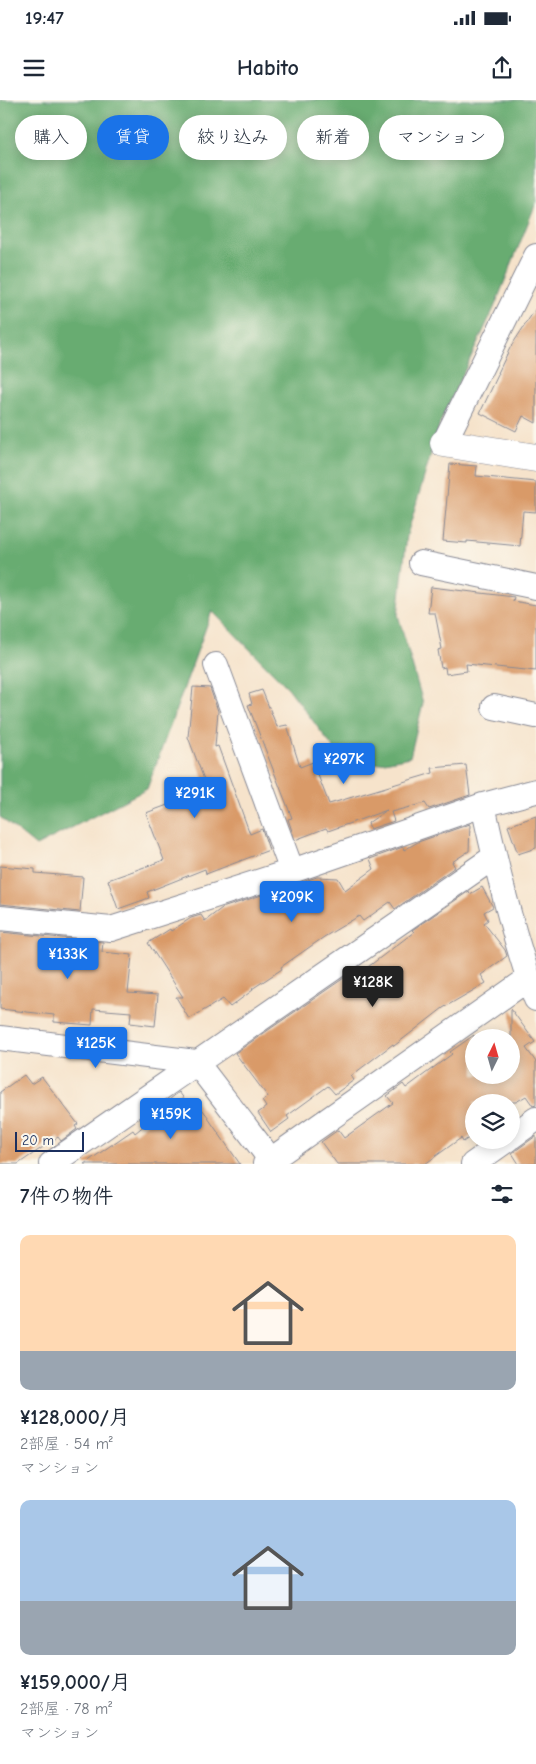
<!DOCTYPE html>
<html lang="ja">
<head>
<meta charset="utf-8">
<style>
  body { margin:0; font-family:"Comic Neue","Klee One",sans-serif; background:#f2f2f3; color:#1f2937; height:100vh; display:flex; flex-direction:column; font-size:19px; white-space:nowrap }
  * { box-sizing:border-box; margin:0 }
  p { font-size:16px; color:#747a83 }
  .icon { flex:none; width:28px; height:28px; fill:none; stroke:currentColor; stroke-width:2; stroke-linecap:round; stroke-linejoin:round }
  .map { position:relative; height:1064px; overflow:hidden }
  .drawer { display:flex; flex-direction:column; background:#fff; flex:1 }
  .drawer>* { flex:none }
  .guide { position:absolute; left:15px; top:15px; width:506px; height:45px; display:flex; gap:10px }
  .needle { width:32px; rotate:5deg }
  .fabs { position:absolute; left:465px; top:929px; display:grid; gap:10px }
  .fabs a { display:grid; place-items:center; width:55px; height:55px; border-radius:50%; background:#fff; box-shadow:0 2px 12px #0003; font-size:25px }
  .scale { position:absolute; left:15px; bottom:12px; width:69px; box-sizing:border-box; padding-left:5px; border:2px solid #1b2f5e; border-top:0; font-size:14px; line-height:18px; white-space:nowrap; color:#1b2f5e; -webkit-text-stroke:4px #fbf7ec; paint-order:stroke }
  .price { position:absolute; translate:-50% -42px; padding:0 11px; border-radius:5px; background:#1a73e8; color:#fff; font-size:16px; line-height:32px; filter:drop-shadow(0 1px 2px #0008) }
  .price::after { content:''; position:absolute; left:50%; top:30px; width:15px; height:11px; margin-left:-8px; background:inherit; clip-path:polygon(0 0,100% 0,50% 100%) }
  .price.on { background:#222; color:#fff }
  ul { padding:0; list-style:none }
  li { display:grid; align-content:center; gap:10px; height:265px; padding:0 20px }
  li span { display:grid; place-items:center; height:155px; border-radius:10px; color:#555 }
  li>.icon { margin-inline-start:auto }
  span .icon { width:90px; height:90px; fill:#fffc; stroke-width:1 }
  li b { font-size:21px }
  h2 { display:flex; justify-content:space-between; align-items:center; height:60px; padding:0 20px; font-size:21px }
  .pill { padding:0 18px; border-radius:22px; background:#fff; box-shadow:0 2px 12px #0003; font-size:18px; line-height:45px }
  .pill.on { background:#1a73e8; color:#fff }
  .status { display:flex; justify-content:space-between; align-items:center; height:35px; padding:0 25px; background:#fff; direction:ltr }
  .status svg { height:14px; fill:currentColor }
  header { display:flex; justify-content:space-between; align-items:center; height:65px; padding:0 20px; background:#fff; font-size:22px; font-weight:800 }
  .map>svg:first-child { display:block }
  .forest { fill:#68ac71; stroke:#426e68 }
  .building { fill:#d99a68 }
  .lines { fill:none; stroke-linecap:round; stroke-linejoin:round }
  .street-casing { stroke:#888994; stroke-width:26 }
  .secondary-casing { stroke:#888994; stroke-width:29 }
  .street { stroke:#fff; stroke-width:24 }
  .secondary { stroke:#fff; stroke-width:28 }
</style>
</head>
<body>
<div class="status"><b>19:47</b><svg viewBox="0 0 49 12"><path d="M0 12V9h3v3zM5 12V6h3v6zM10 12V3h3v9zM15 12V0h3v12zM26 1h20v11H26zM47 4h2v5h-2z"/></svg></div>
<header><svg class="icon" aria-label="menu" viewBox="0 0 24 24"><path d="M4 6h16M4 12h16M4 18h16"/></svg>Habito<svg class="icon" aria-label="share" viewBox="0 0 24 24"><path d="M12 15V3M7 8l5-5 5 5M5 13v7h14v-7"/></svg></header>
<div class="map">
<svg width="536" height="1064" viewBox="0 0 536 1064">
  <rect width="100%" height="100%" fill="#fbf7ec"/>
  <filter id="ink" filterUnits="userSpaceOnUse"><feTurbulence type="fractalNoise" baseFrequency=".02" numOctaves="2"/><feDisplacementMap in="SourceGraphic" scale="10" xChannelSelector="R" yChannelSelector="G"/><feConvolveMatrix kernelMatrix="1 2 1 2 8 2 1 2 1" color-interpolation-filters="sRGB"/></filter>
  <filter id="wash" filterUnits="userSpaceOnUse"><feTurbulence type="fractalNoise" baseFrequency=".0096" numOctaves="4" result="noise"/><feDisplacementMap in="SourceGraphic" scale="20" xChannelSelector="R" yChannelSelector="G"/><feGaussianBlur stdDeviation="1.12" result="paint"/><feColorMatrix in="noise" values="0 0 0 0 0 0 0 0 0 0 0 0 0 0 0 0 0 1.4 0 .05"/><feComposite in="paint" operator="in"/></filter>
  <g filter="url(#wash)">
    <rect width="100%" height="100%" fill="#f6e3cb"/>
    <path class="forest" d="M 0,0 L 536,0 L 536,103 L 494,208 L 440,323 L 407,435 L 398,515 L 423,603 L 410,657 L 349,669 L 289,589 L 212,511 L 147,689 L 36,746 L 0,717 Z"/>
    <g id="blocks">
      <path class="building" d="M 536,208 L 536,323 L 523,316 L 516,331 L 480,313 L 499,273 L 498,273 L 510,248 Z
        M 450,364 L 477,366 L 476,376 L 536,382 L 536,412 L 523,411 L 520,446 L 467,441 L 467,443 L 443,441 Z
        M 431,487 L 514,497 L 513,501 L 536,505 L 536,571 L 466,564 L 467,571 L 446,574 L 445,567 L 441,568 L 438,550 L 442,549 L 435,513 L 428,513 Z
        M 193,587 L 210,588 L 218,611 L 215,647 L 218,646 L 250,734 L 262,729 L 269,750 L 206,774 L 205,769 L 147,792 L 149,798 L 118,809 L 108,780 L 164,760 L 146,713 L 208,690 L 188,637 Z
        M 262,590 L 277,627 L 287,625 L 300,667 L 313,662 L 329,704 L 433,673 L 432,668 L 466,665 L 470,695 L 429,709 L 425,703 L 391,712 L 394,721 L 370,729 L 368,723 L 387,710 L 328,731 L 326,728 L 295,740 L 288,719 L 292,718 L 248,605 L 252,604 L 249,594 Z
        M 536,716 L 536,748 L 518,754 L 508,726 Z
        M 470,724 L 469,751 L 452,762 L 455,767 L 395,809 L 390,802 L 363,821 L 359,816 L 324,837 L 281,867 L 282,869 L 252,889 L 253,890 L 230,907 L 223,899 L 189,919 L 176,897 L 183,897 L 148,843 L 170,829 L 171,831 L 191,818 L 201,815 L 205,821 L 222,808 L 268,793 L 269,797 L 278,790 L 317,777 L 338,778 L 345,790 L 374,769 L 370,759 L 403,747 L 404,750 L 418,742 Z
        M 0,766 L 35,769 L 35,773 L 83,777 L 80,812 L 0,804 Z
        M 482,787 L 493,807 L 484,812 L 488,820 L 484,823 L 505,850 L 507,856 L 481,875 L 486,883 L 443,908 L 394,946 L 393,944 L 351,976 L 354,980 L 335,994 L 328,986 L 287,1016 L 289,1019 L 271,1032 L 258,1013 L 266,1007 L 262,1001 L 268,997 L 235,953 L 357,869 L 360,873 L 414,832 L 412,830 L 469,791 L 470,794 Z
        M 0,832 L 103,842 L 102,852 L 132,855 L 128,893 L 158,895 L 155,926 L 130,923 L 131,912 L 93,909 L 92,925 L 54,922 L 54,915 L 0,909 Z
        M 511,909 L 535,942 L 526,948 L 536,962 L 536,1005 L 533,1006 L 526,996 L 516,1002 L 474,1002 L 474,1034 L 463,1042 L 461,1038 L 425,1064 L 337,1064 L 321,1042 L 338,1030 L 344,1038 L 393,1003 L 387,996 L 403,984 L 406,988 L 452,954 L 450,952 L 474,935 L 474,975 L 511,975 Z
        M 24,975 L 31,984 L 42,977 L 78,1024 L 75,1026 L 77,1029 L 61,1041 L 58,1037 L 18,1064 L 0,1064 L 0,992 Z
        M 179,992 L 189,1005 L 195,1000 L 209,1018 L 208,1018 L 240,1064 L 84,1064 L 133,1030 L 135,1033 L 168,1006 L 165,1003 Z
        M 536,1036 L 536,1064 L 519,1064 L 512,1053 Z"/>
    </g>
  </g>
  <g filter="url(#ink)">
    <use href="#blocks" fill-opacity="0" stroke="#888994" stroke-width="1"/>
    <g class="lines">
      <defs>
        <path id="street" d="M 444,343 L 536,156
          M 421,463 L 536,487
          M 216,565 L 292,771
          M 494,607 L 536,616
          M 483,705 C 497,770 513,837 536,899
          M 0,818 L 111,829 L 292,771 L 483,705 L 536,691
          M 0,938 L 196,962 L 274,1064
          M 511,1037 L 536,1019
          M 51,1064 L 494,757
          M 265,1064 L 528,879
          M 473,1064 L 507,1040"/>
        <path id="secondary" d="M 444,343 L 536,358"/>
      </defs>
      <use href="#street" class="street-casing"/>
      <use href="#secondary" class="secondary-casing"/>
      <use href="#street" class="street"/>
      <use href="#secondary" class="secondary"/>
    </g>
  </g>
</svg>
<div class="fabs">
<a><svg class="needle" viewBox="-14 -14 28 28"><path d="M0-13l5 13h-10z" fill="#e53935"/><path d="M0 13l5-13h-10z" fill="#747a83"/></svg></a>
<a><svg class="icon" aria-label="layers" viewBox="0 0 24 24"><path d="M12 4l9 5-9 5-9-5zM3 14l9 5 9-5"/></svg></a>
</div>
<div class="scale">20 m</div>
<b class="price" style="left:344px;top:685px">¥297K</b>
<b class="price" style="left:195px;top:719px">¥291K</b>
<b class="price" style="left:292px;top:823px">¥209K</b>
<b class="price" style="left:68px;top:880px">¥133K</b>
<b class="price on" style="left:373px;top:908px">¥128K</b>
<b class="price" style="left:96px;top:969px">¥125K</b>
<b class="price" style="left:171px;top:1040px">¥159K</b>
<div class="guide">
<a class="pill">購入</a>
<a class="pill on">賃貸</a>
<a class="pill">絞り込み</a>
<a class="pill">新着</a>
<a class="pill">マンション</a>
</div>
</div>
<section class="drawer">
<h2>7件の物件<svg class="icon" aria-label="filters" viewBox="0 0 24 24"><path d="M4 7h16M4 17h16"/><circle cx="9" cy="7" r="2"/><circle cx="15" cy="17" r="2"/></svg></h2>
<ul>
<li><span style="background:linear-gradient(#ffd9b3 75%,#9aa5b1 0)"><svg class="icon" aria-label="home" viewBox="0 0 24 24"><path d="M3 11l9-7 9 7M6 9v11h12V9"/></svg></span><div><b>¥128,000/月</b><p>2部屋 · 54 m²</p><p>マンション</p></div></li>
<li><span style="background:linear-gradient(#a9c7e8 65%,#9aa5b1 0)"><svg class="icon" aria-label="home" viewBox="0 0 24 24"><path d="M3 11l9-7 9 7M6 9v11h12V9"/></svg></span><div><b>¥159,000/月</b><p>2部屋 · 78 m²</p><p>マンション</p></div></li>
</ul>
</section>
</body>
</html>
